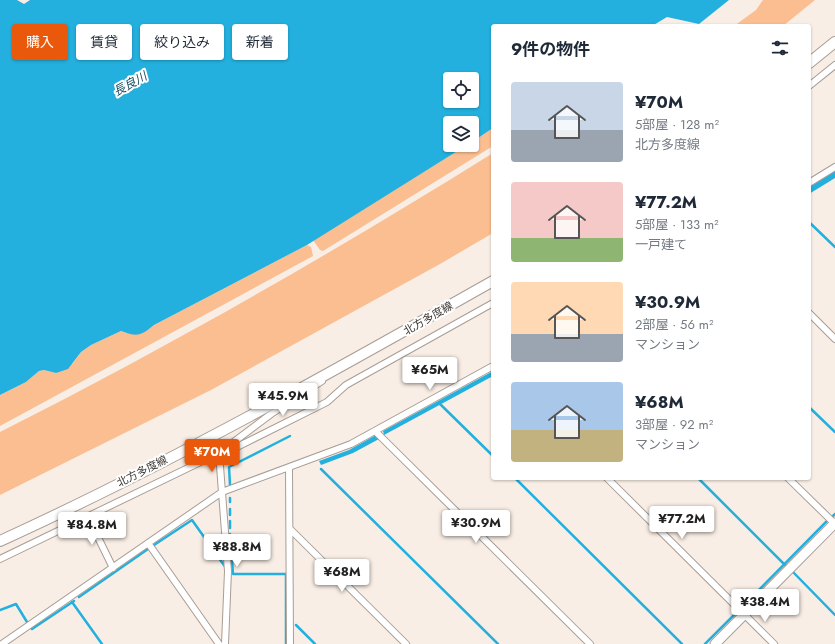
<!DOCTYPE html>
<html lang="ja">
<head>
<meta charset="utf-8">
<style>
  body { margin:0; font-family:Jost,"Noto Sans JP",sans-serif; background:#f6f6f7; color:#1f2937; height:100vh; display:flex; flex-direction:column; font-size:15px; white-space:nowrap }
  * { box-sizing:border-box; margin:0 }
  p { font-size:13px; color:#747a83 }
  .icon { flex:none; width:22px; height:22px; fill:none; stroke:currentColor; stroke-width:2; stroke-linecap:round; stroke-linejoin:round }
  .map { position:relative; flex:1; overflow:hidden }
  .sheet { position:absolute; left:491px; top:24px; width:320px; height:456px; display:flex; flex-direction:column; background:#fff; border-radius:4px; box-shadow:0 1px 3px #0004 }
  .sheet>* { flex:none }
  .banner { position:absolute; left:12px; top:24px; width:380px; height:36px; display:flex; gap:8px }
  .buttons { position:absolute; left:443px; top:72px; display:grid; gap:8px }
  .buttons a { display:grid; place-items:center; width:36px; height:36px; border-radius:4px; background:#fff; box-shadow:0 1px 3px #0004; font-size:20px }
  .price { position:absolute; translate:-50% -34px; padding:0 9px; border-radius:4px; background:#fff; color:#222; font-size:13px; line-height:26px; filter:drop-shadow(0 1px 2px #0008) }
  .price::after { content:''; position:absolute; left:50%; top:24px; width:12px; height:9px; margin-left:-6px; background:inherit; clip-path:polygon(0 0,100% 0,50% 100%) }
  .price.selected { background:#ea580c; color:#fff }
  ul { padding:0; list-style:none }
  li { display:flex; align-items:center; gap:12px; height:100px; padding:0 20px }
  li span { display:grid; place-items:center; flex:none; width:112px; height:80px; border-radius:4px; color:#555 }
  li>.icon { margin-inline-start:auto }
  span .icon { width:48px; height:48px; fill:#fffc; stroke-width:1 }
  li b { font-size:17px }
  h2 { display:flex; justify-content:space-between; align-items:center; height:48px; padding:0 20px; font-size:17px }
  .pill { padding:0 14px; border-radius:4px; background:#fff; box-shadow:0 1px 3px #0004; font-size:14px; line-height:36px }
  .pill.selected { background:#ea580c; color:#fff }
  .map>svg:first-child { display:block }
  .green { fill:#fbbe90 }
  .water { fill:#23b0de; fill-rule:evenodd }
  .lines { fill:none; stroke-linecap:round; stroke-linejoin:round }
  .stream { stroke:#23b0de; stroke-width:2.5 }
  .street-casing { stroke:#a89d95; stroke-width:8 }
  .secondary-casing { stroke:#a89d95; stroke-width:11 }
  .primary-casing { stroke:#a89d95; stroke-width:12 }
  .street { stroke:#fff; stroke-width:6 }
  .secondary { stroke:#fff; stroke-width:9 }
  .primary { stroke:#fff; stroke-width:10 }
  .labels { text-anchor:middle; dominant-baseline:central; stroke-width:4; stroke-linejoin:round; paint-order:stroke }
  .street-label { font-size:11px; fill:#3d3935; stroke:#fff }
  .water-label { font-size:12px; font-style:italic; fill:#164b5f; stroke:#fff }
</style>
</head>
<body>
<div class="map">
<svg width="835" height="644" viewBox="0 0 835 644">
  <rect width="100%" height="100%" fill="#f9eee5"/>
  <path class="green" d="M 763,0 L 815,0 L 783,26 L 734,26 L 756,10 Z
    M 493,128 L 493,146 L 323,251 L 320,250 L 313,240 L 467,145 L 472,145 L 472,142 Z
    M 493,153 L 493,233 L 440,264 L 211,390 L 0,495 L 0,432 C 168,347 333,253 493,153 Z
    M 307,245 L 311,247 L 313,256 L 0,426 L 0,395 L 26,382 L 39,371 L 44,370 L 56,373 L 73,363 L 81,352 L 91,345 L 121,331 C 134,336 144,334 154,325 Z"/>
  <path class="water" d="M 0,0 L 17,0 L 24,4 L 30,0 L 729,0 L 699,24 L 667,17 L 652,26 L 493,26 L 493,128 L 472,142 L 472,123 L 450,123 L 450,145 L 467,145 L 307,245 L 154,325 C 141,336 137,337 121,331 L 91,345 L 81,352 L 68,369 L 56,373 L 44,370 L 39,371 L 26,382 L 0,395 ZM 450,79 L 472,79 L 472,101 L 450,101 Z
    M 835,171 L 835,178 L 809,194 L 809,187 Z
    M 493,371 L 493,376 L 384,435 L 383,431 Z
    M 376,435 L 379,439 L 353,453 L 321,465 L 319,461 L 349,450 Z"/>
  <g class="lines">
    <path class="stream" d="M 809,222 L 835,247
      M 439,403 L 493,456
      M 809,407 L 835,432
      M 321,469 L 498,644
      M 515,478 L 682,644
      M 698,478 L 787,567
      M 230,485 L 229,467 L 290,436
      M 230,498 L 230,502
      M 230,509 L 230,515
      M 832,517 L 835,514
      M 230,521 L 230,528
      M 230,534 L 233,574 L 286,574 L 286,644
      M 154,545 L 192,520 L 226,568
      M 793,572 L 835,615
      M 79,597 L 148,549
      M 72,602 L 102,644
      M 741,608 L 827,521
      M 0,610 L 16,604 L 27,622
      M 296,625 L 315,644
      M 32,629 L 74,601
      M 705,644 L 736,613"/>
    <defs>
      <path id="street" d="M 809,86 L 835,65
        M 809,183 L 835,167
        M 809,313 L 835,339
        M 375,431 L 590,644
        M 219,453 L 228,571 L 225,644
        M 223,453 L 229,451 L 327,402 L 346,385 L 493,303
        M 289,468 L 290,644
        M 607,478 L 774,644
        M 788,478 L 835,524
        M 88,517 L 113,568
        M 291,530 L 406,644
        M 148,543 L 219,644
        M 0,559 L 219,453 L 271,414 L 322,381
        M 2,644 L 222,492 L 351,444 L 493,366"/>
      <path id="secondary" d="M 715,644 L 835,523"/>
      <path id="primary" d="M 809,63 L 835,42
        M 0,541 C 169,464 332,372 493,281"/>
    </defs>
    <use href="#street" class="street-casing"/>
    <use href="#secondary" class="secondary-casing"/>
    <use href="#primary" class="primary-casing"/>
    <use href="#street" class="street"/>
    <use href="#secondary" class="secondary"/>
    <use href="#primary" class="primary"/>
  </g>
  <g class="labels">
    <g class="street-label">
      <text transform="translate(428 318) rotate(-30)">北方多度線</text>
      <text transform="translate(142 471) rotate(-27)">北方多度線</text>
    </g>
    <g class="water-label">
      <text transform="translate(130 84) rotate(-29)">長良川</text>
    </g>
  </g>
</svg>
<div class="buttons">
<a><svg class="icon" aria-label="locate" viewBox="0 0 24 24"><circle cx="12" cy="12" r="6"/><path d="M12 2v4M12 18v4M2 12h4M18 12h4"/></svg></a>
<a><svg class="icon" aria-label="layers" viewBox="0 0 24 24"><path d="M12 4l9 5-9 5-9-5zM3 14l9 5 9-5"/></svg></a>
</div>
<b class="price" style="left:430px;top:391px">¥65M</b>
<b class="price" style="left:283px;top:417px">¥45.9M</b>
<b class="price selected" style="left:212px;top:473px">¥70M</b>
<b class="price" style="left:682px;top:540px">¥77.2M</b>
<b class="price" style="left:476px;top:544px">¥30.9M</b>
<b class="price" style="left:92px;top:546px">¥84.8M</b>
<b class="price" style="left:237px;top:568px">¥88.8M</b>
<b class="price" style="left:342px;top:593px">¥68M</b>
<b class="price" style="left:765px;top:623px">¥38.4M</b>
<div class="banner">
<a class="pill selected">購入</a>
<a class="pill">賃貸</a>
<a class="pill">絞り込み</a>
<a class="pill">新着</a>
</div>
<section class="sheet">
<h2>9件の物件<svg class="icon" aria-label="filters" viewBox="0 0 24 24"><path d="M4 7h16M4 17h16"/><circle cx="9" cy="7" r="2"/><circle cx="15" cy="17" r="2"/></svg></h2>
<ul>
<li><span style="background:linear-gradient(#c9d6e8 60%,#9aa5b1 0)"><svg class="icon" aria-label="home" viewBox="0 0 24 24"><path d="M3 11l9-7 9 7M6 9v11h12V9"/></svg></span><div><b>¥70M</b><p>5部屋 · 128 m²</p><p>北方多度線</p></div></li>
<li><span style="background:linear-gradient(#f6c9c9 70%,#8fb573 0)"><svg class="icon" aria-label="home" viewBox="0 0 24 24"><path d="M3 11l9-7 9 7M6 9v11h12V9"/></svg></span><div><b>¥77.2M</b><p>5部屋 · 133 m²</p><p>一戸建て</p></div></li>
<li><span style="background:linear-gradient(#ffd9b3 65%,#9aa5b1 0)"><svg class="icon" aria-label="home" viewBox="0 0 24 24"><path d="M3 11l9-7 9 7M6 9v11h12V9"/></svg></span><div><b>¥30.9M</b><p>2部屋 · 56 m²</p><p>マンション</p></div></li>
<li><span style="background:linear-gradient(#a9c7e8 60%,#c2b280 0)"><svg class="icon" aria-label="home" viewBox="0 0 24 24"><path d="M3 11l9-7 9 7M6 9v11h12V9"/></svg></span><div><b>¥68M</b><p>3部屋 · 92 m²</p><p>マンション</p></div></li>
</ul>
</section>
</div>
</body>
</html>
